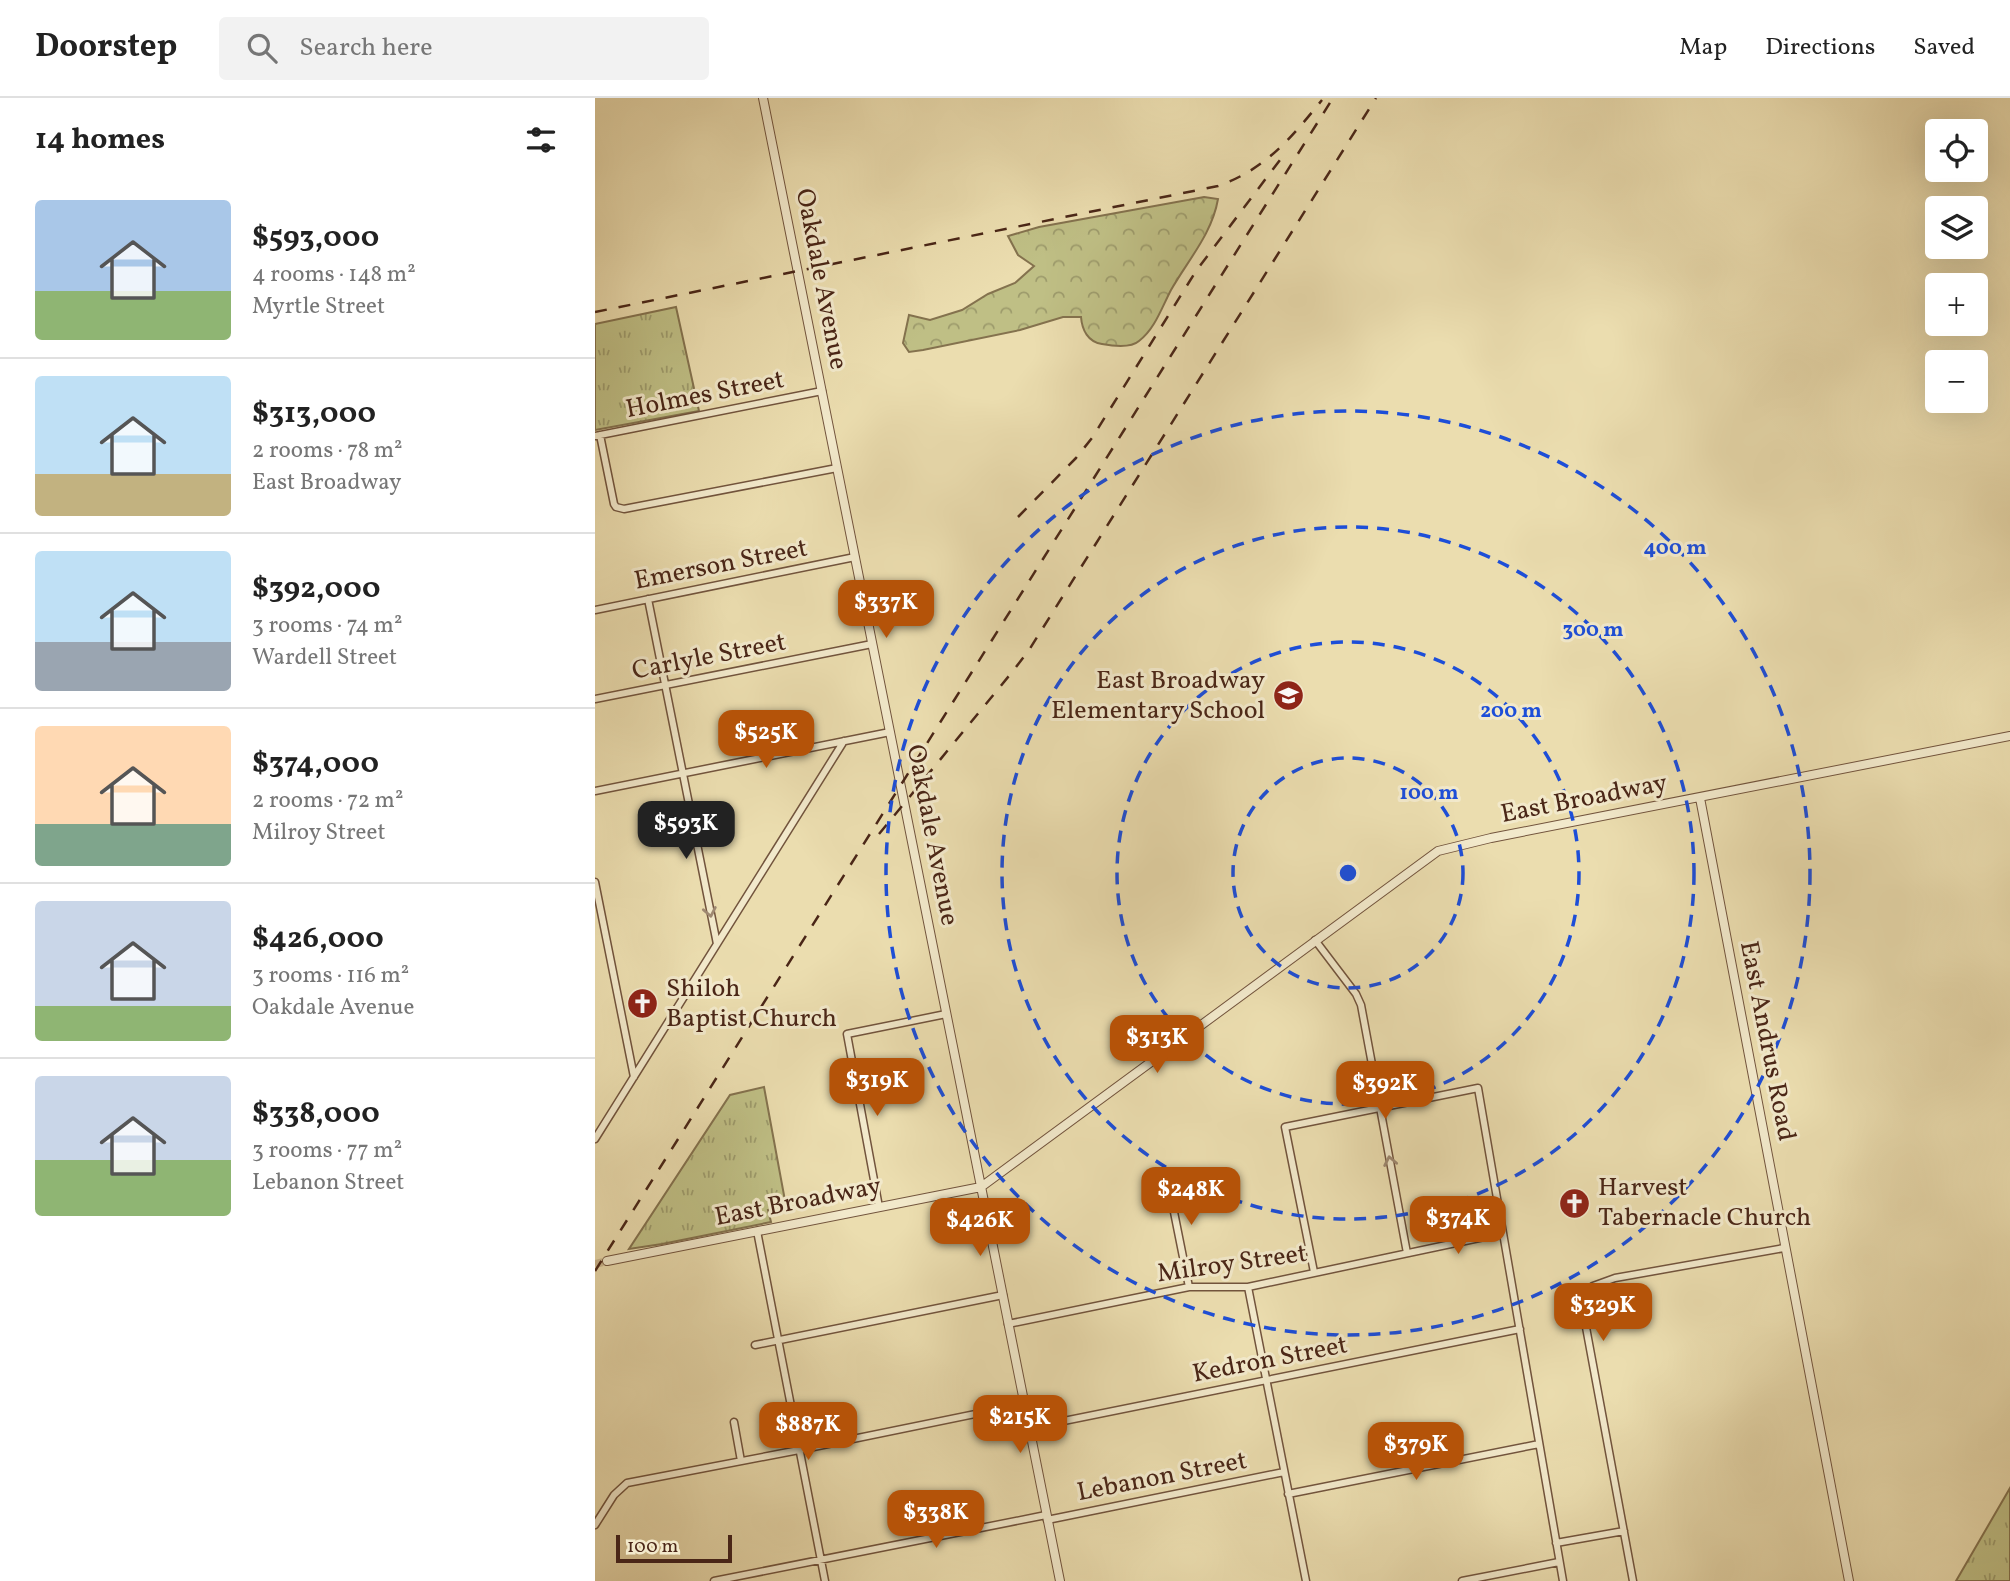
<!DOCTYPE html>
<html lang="en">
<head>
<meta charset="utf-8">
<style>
  body { margin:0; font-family:Vollkorn,serif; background:#f2f2f2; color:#222; height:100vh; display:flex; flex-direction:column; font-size:26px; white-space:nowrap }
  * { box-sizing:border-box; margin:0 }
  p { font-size:23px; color:#767676 }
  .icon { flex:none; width:38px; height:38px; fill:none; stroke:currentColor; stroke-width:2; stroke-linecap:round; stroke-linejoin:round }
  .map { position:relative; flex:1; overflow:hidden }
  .side { display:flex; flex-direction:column; background:#fff; width:595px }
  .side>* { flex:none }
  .tools { position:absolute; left:1330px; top:21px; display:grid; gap:14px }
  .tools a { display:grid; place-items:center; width:63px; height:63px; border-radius:7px; background:#fff; box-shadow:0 7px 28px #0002; font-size:35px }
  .scale { position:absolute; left:21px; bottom:18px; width:116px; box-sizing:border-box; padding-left:7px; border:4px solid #4a2617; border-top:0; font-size:19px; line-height:24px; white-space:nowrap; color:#4a2617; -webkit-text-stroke:5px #f2e9cb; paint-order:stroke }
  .price { position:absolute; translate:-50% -60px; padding:0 16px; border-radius:14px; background:#b45309; color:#fff; font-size:23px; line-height:46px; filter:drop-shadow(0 2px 4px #0008) }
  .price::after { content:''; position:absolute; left:50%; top:42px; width:21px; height:16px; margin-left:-10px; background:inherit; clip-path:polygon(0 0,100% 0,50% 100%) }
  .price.active { background:#222; color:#fff }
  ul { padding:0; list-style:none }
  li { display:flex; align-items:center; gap:21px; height:175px; padding:0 35px }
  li+li { border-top:2px solid #e0e0e0 }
  li span { display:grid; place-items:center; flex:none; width:196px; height:140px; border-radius:7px; color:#555 }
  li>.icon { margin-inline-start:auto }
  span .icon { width:84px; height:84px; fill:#fffc; stroke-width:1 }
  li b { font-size:30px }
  h2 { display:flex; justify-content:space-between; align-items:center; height:84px; padding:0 35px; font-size:30px }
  header { display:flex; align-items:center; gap:42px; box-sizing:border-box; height:98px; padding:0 35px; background:#fff; border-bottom:2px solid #e0e0e0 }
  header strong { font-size:33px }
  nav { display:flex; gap:38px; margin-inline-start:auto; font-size:24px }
  .search { width:490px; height:63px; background:#f2f2f2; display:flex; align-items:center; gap:18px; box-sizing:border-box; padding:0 24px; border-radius:7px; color:#767676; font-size:26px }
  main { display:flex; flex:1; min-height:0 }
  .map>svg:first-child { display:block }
  .grass { fill:url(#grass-tufts); stroke:#84724e; stroke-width:2 }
  .forest { fill:url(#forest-crowns); stroke:#84724e; stroke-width:2 }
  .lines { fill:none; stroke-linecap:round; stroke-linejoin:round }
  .tertiary-tunnel { stroke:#cbb891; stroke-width:8; stroke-dasharray:8 4; stroke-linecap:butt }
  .minor-casing { stroke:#72543d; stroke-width:9 }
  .tertiary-casing { stroke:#72543d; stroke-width:10 }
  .minor { stroke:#f2e9cb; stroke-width:6 }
  .tertiary { stroke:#f2e9cb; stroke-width:8 }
  .rail { stroke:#4a2617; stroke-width:2.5; stroke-dasharray:12 12; stroke-linecap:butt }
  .oneway { stroke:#9e8871 }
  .ring { fill:none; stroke:#1d4ed8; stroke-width:3.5; stroke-dasharray:12 9 }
  .labels { text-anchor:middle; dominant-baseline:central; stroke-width:6; stroke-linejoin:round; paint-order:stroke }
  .street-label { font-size:26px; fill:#4a2617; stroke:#f2e9cb }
  .poi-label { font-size:26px; fill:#4a2617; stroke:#f2e9cb; text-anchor:start }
  .centre { fill:#1d4ed8; stroke:#f2e9cb; stroke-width:3.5 }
  .ring-label { font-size:21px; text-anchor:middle; font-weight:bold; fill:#1d4ed8; stroke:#f2e9cb; stroke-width:6; stroke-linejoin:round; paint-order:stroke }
</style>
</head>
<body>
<header>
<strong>Doorstep</strong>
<div class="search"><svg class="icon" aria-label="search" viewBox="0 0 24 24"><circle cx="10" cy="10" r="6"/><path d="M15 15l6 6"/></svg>Search here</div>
<nav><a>Map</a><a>Directions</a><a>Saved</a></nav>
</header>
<main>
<section class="side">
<h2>14 homes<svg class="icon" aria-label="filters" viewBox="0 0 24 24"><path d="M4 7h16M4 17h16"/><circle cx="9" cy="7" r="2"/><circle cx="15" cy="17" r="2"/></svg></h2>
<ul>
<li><span style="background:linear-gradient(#a9c7e8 65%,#8fb573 0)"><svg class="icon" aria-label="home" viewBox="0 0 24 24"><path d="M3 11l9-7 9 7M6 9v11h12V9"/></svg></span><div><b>$593,000</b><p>4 rooms · 148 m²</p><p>Myrtle Street</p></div></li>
<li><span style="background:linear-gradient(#bfe0f5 70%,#c2b280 0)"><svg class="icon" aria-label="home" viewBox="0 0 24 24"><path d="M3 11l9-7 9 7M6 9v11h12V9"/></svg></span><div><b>$313,000</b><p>2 rooms · 78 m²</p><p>East Broadway</p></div></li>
<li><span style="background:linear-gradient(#bfe0f5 65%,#9aa5b1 0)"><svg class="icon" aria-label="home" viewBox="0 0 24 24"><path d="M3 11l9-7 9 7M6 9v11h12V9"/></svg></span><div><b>$392,000</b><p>3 rooms · 74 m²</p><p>Wardell Street</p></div></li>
<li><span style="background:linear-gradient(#ffd9b3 70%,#7fa58c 0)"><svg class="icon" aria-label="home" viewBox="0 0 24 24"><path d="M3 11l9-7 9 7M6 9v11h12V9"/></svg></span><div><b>$374,000</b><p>2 rooms · 72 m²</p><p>Milroy Street</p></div></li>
<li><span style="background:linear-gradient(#c9d6e8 75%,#8fb573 0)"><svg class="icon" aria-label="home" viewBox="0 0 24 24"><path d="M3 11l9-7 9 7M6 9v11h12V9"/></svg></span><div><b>$426,000</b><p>3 rooms · 116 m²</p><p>Oakdale Avenue</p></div></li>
<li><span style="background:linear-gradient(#c9d6e8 60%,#8fb573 0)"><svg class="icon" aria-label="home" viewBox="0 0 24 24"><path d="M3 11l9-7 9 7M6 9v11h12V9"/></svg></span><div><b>$338,000</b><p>3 rooms · 77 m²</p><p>Lebanon Street</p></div></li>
</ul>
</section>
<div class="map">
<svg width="1415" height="1483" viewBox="0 0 1415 1483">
  <defs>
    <pattern id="grass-tufts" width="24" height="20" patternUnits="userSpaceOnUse" patternTransform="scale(1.75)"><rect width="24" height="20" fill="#bfbf85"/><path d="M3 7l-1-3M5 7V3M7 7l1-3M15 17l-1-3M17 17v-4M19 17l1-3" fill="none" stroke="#9d9b6c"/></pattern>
    <pattern id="forest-crowns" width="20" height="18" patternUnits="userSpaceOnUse" patternTransform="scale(1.75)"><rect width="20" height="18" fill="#bfbf85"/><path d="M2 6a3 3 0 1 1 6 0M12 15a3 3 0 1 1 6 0" fill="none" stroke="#9d9b6c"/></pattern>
  </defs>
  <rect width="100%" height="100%" fill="#ebddaf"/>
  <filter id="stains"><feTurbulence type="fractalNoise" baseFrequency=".00286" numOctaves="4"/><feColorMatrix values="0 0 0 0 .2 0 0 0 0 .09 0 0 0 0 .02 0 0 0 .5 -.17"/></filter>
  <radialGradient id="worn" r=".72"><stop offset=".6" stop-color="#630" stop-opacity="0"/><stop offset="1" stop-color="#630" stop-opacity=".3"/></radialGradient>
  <path class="grass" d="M 81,209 L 104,313 L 0,332 L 0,226 Z
    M 169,989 L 191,1108 L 173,1112 L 176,1124 L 67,1146 L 34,1151 L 135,997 Z
    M 1415,1390 L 1415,1483 L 1361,1483 Z"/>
  <path class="forest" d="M 609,99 L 623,101 C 617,136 593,162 576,192 C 567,209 560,231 544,243 C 536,250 518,248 507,246 C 493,244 487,232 486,219 L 468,219 L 425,232 L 328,252 L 314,254 L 308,245 L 314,217 L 335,222 L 367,212 L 393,196 L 420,185 L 439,168 L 423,157 L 413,138 L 444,129 Z"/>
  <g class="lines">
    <path class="tertiary-tunnel" d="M 0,1166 L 12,1163"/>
    <defs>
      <path id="minor" d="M 5,337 L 19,406 L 21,409 L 29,411 L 242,370
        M 0,338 L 227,293
        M 53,501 L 122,846
        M 0,512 L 260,459
        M 0,601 L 277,546
        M 0,693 L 295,634
        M 0,784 L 39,979
        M 720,842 L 761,896 L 766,907 L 812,1155
        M 0,1041 L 249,643
        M 571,1074 L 594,1189
        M 284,1109 L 252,936 L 351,916
        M 162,1133 L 230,1483
        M 719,1174 L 690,1029 L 883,990 L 968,1483
        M 653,1189 L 711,1483
        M 413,1226 L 594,1189 L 653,1189 L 908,1135
        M 160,1247 L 408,1197
        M 139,1324 L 146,1363
        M 434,1330 L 925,1231
        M 693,1396 L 944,1346
        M 452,1422 L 689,1374
        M 0,1427 L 19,1397 L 32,1385 L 204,1352 L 429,1306
        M 961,1445 L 1029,1433
        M 119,1483 L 451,1417
        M 867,1483 L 964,1464
        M 1038,1483 L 988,1213 L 987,1196 L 998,1188 L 1020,1180 L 1189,1150"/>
      <path id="tertiary" d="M 168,0 L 465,1483
        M 1105,700 L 1254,1483
        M 12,1163 L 386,1089 L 843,753 L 896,740 L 1415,638"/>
    </defs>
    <use href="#minor" class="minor-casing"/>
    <use href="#tertiary" class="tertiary-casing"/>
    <use href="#minor" class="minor"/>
    <use href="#tertiary" class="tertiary"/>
    <path class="rail" d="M 0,214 L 623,88 C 671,71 696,40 727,2
      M 423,419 L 481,360 L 497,340 L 601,173 L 691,54
      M 284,736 L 418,573 L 434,552 L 781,0
      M 0,1173 L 738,0"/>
  </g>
  <defs><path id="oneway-chevron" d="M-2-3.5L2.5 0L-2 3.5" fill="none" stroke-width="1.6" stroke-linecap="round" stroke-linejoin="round" transform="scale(1.75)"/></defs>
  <g class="oneway">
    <use href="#oneway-chevron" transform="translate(115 814) rotate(79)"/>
    <use href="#oneway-chevron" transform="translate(795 1063) rotate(-101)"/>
  </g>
  <g class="ring">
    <circle cx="753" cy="775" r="115"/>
    <circle cx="753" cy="775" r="231"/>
    <circle cx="753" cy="775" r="346"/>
    <circle cx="753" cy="775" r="462"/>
  </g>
  <defs>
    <symbol id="school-disc" viewBox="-11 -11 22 22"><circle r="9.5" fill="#8f2418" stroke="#f2e9cb"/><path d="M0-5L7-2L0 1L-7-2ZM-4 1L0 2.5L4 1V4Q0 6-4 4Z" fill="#fff"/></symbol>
    <symbol id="church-disc" viewBox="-11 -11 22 22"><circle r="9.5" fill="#8f2418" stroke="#f2e9cb"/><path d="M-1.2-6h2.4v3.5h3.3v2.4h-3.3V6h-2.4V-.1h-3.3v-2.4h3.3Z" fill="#fff"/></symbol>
  </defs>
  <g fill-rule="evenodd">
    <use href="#school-disc" x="676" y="580" width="35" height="35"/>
    <use href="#church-disc" x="30" y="888" width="35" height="35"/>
    <use href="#church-disc" x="962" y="1088" width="35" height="35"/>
  </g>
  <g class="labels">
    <g class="street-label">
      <text transform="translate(226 181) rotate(79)">Oakdale Avenue</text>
      <text transform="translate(110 297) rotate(-11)">Holmes Street</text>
      <text transform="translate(126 467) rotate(-11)">Emerson Street</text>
      <text transform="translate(114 559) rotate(-11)">Carlyle Street</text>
      <text transform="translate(989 701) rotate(-11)">East Broadway</text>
      <text transform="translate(337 737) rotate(79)">Oakdale Avenue</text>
      <text transform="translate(1172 943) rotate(79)">East Andrus Road</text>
      <text transform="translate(203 1104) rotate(-11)">East Broadway</text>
      <text transform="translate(637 1166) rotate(-8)">Milroy Street</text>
      <text transform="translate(675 1262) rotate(-11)">Kedron Street</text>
      <text transform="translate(567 1379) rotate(-11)">Lebanon Street</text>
    </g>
    <g class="poi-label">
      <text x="670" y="583" text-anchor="end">East Broadway<tspan x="670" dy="30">Elementary School</tspan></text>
      <text x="71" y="891">Shiloh<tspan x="71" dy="30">Baptist Church</tspan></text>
      <text x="1003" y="1090">Harvest<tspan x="1003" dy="30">Tabernacle Church</tspan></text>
    </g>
  </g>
  <circle cx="753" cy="775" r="10" class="centre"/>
  <g class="ring-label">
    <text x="1080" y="456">400 m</text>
    <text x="998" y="538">300 m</text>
    <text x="916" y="619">200 m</text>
    <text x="834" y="701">100 m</text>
  </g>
  <rect width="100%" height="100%" filter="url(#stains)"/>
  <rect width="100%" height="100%" fill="url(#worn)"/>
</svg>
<div class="tools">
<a><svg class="icon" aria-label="locate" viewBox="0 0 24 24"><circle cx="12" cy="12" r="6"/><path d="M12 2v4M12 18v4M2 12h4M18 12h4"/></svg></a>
<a><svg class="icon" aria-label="layers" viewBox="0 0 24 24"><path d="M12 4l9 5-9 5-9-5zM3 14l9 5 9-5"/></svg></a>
<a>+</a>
<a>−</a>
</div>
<div class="scale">100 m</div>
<b class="price" style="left:291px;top:542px">$337K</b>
<b class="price" style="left:171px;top:672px">$525K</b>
<b class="price active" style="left:91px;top:763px">$593K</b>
<b class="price" style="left:562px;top:977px">$313K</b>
<b class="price" style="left:282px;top:1020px">$319K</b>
<b class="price" style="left:790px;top:1023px">$392K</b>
<b class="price" style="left:596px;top:1129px">$248K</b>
<b class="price" style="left:863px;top:1158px">$374K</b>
<b class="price" style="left:385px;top:1160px">$426K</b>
<b class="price" style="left:1008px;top:1245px">$329K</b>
<b class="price" style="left:425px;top:1357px">$215K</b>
<b class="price" style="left:213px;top:1364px">$887K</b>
<b class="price" style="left:821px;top:1384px">$379K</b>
<b class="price" style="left:341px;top:1452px">$338K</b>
</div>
</main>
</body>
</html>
